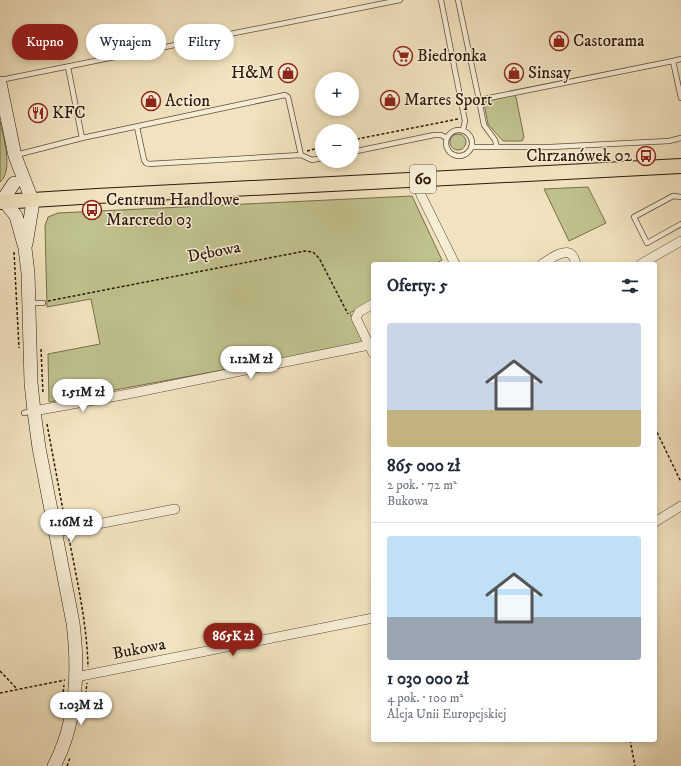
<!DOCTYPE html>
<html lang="pl">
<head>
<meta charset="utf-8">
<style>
  body { margin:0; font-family:"IM FELL DW Pica",serif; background:#f2f2f3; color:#1f2937; height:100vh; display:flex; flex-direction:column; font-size:15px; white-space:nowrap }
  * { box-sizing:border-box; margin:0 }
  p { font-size:13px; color:#747a83 }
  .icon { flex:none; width:22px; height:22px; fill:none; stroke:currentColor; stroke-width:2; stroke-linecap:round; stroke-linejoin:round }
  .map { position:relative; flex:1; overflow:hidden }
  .sheet { position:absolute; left:371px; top:262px; width:286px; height:480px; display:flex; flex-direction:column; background:#fff; border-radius:4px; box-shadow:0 2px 6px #0003 }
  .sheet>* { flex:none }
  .guide { position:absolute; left:12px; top:24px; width:299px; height:36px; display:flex; gap:8px }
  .fabs { position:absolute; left:315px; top:72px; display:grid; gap:8px }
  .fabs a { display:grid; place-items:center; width:44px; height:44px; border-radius:50%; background:#fff; box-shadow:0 2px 6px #0003; font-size:20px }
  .price { position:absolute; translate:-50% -34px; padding:0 9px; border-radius:14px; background:#fff; color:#222; font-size:13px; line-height:26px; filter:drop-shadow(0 1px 2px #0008) }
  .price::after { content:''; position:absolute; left:50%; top:24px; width:12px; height:9px; margin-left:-6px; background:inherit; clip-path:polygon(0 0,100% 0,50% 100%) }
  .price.current { background:#8f2418; color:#fff }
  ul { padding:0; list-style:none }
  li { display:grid; align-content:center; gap:8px; height:212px; padding:0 16px }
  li+li { border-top:1px solid #e0e1e3 }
  li span { display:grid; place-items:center; height:124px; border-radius:4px; color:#555 }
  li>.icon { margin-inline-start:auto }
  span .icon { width:72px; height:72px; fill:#fffc; stroke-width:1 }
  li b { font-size:17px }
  h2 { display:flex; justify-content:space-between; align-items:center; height:48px; padding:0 16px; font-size:17px }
  .chip { padding:0 14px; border-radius:18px; background:#fff; box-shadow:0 2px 6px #0003; font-size:14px; line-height:36px }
  .chip.current { background:#8f2418; color:#fff }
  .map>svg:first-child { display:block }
  .green { fill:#c0c28e; stroke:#776e4d }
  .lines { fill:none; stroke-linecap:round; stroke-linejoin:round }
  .service-casing { stroke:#5f4c39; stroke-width:6 }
  .minor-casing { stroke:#5f4c39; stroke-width:10 }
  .secondary-casing { stroke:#2e190c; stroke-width:14 }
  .primary-casing { stroke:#2e190c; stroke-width:16 }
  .path { stroke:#2e190c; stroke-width:1.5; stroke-dasharray:3 2; stroke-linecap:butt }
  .service { stroke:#f6edd5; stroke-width:4.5 }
  .minor { stroke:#f6edd5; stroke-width:9 }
  .secondary { stroke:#f6edd5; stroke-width:13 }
  .primary { stroke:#f1e3bf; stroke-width:14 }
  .labels { text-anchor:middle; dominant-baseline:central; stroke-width:3; stroke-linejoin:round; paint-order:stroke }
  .shield { fill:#f6edd5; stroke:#6a5948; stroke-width:1 }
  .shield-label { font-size:16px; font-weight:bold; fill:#2e190c }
  .poi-label { font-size:17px; fill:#2e190c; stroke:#f6edd5; text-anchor:start }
  .street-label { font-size:17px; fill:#2e190c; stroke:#f6edd5 }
</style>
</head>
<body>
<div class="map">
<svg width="681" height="766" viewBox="0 0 681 766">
  <rect width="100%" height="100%" fill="#f1e3bf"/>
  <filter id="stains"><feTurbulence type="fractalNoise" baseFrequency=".005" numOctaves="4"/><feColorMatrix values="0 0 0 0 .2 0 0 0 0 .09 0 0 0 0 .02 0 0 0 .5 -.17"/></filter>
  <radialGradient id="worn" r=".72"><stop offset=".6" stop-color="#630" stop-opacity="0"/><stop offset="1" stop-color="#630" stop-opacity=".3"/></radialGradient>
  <path class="green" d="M 513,95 L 516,97 L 524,137 L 522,141 L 503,141 L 488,124 L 484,103 L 486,101 Z
    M 0,121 C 3,136 14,171 0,182 Z
    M450 142a8 8 0 1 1 16 0a8 8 0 1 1-16 0Z
    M 588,187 L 606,223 L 569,241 L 544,189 Z
    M 412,196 L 442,260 L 435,264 L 373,264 L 373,300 L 350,313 L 365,344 L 49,402 L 48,354 L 100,344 L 91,299 L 47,307 L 45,226 L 48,217 L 58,213 Z"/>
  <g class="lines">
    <defs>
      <path id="service" d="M 441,0 L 465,121 L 463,130
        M 458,0 L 479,100
        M 681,59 L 673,61 L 681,98
        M 68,67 L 82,138
        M 0,80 L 400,0
        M446 143a13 13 0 1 1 26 0a13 13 0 1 1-26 0Z
        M 471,147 L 550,147 L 669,141 L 681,138
        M 497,147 L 495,140 L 484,125 L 479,100 L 673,61
        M 352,152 L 434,135 L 441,135 L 447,138
        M 16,155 L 82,138 L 285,95 L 288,97 L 301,155 L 149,164 L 146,163 L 144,160 L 137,127
        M 301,155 L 312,160 L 322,158
        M 681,197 L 673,196 L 634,217 L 647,243 L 681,224
        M 30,303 L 43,303
        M 24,413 L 32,411"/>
      <path id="minor" d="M 416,179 L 421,195 L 455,264
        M 542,264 C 549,260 565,247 572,255 C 574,257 575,261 576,264
        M 641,264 L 681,241
        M 373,304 L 359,312 L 356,318 L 373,353
        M 34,411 L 128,394 L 369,345
        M 655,522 L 681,506
        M 56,532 L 175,509
        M 76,677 L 373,618"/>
      <path id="secondary" d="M 0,83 L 15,156 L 32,200 L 32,208 L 26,244
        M 14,183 L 6,195 L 5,202 L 16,216 L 25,248 L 28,273 L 31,383 L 34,411 L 39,448 L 73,623 C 79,671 77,722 54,766"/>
      <path id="primary" d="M 0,202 L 97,196 L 681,166"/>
    </defs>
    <use href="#service" class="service-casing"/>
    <use href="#minor" class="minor-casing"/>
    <use href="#secondary" class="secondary-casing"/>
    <use href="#primary" class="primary-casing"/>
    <path class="path" d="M 352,140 L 458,119
      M 307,151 L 322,147
      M 14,252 L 19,348
      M 48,301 L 305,251 L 313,252 L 319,258 L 348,314
      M 41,349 L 43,393
      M 47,424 L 65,521
      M 655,428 L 681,482
      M 69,538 C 77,581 87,623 88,667
      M 0,671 L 17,689
      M 0,693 L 65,680
      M 62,702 L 64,685
      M 84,709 L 87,683
      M 630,740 L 635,766
      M 67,766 L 70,758"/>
    <use href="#service" class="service"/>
    <use href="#minor" class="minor"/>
    <use href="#secondary" class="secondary"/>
    <use href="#primary" class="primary"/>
  </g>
  <defs>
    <symbol id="shop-ring" viewBox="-11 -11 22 22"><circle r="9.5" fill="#f6edd5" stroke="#8f2418" stroke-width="1.5"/><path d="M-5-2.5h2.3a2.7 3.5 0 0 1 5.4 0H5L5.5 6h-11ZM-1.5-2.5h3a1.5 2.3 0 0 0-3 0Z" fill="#8f2418"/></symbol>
    <symbol id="supermarket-ring" viewBox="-11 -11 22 22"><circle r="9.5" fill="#f6edd5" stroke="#8f2418" stroke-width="1.5"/><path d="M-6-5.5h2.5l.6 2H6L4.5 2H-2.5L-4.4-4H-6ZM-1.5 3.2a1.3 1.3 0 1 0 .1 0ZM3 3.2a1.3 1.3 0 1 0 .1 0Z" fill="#8f2418"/></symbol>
    <symbol id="restaurant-ring" viewBox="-11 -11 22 22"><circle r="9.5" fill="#f6edd5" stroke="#8f2418" stroke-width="1.5"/><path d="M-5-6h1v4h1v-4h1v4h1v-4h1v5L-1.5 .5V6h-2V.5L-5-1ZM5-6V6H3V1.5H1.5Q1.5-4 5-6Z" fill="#8f2418"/></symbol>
    <symbol id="bus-ring" viewBox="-11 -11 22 22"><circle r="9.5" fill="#f6edd5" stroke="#8f2418" stroke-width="1.5"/><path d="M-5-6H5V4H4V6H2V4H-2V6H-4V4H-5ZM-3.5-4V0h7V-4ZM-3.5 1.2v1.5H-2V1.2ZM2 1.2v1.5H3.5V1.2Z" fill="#8f2418"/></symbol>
  </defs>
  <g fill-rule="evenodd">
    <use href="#shop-ring" x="548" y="30" width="22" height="22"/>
    <use href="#supermarket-ring" x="392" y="45" width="22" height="22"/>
    <use href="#shop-ring" x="277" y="62" width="22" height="22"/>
    <use href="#shop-ring" x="503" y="62" width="22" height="22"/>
    <use href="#shop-ring" x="379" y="89" width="22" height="22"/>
    <use href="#shop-ring" x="140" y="90" width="22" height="22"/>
    <use href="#restaurant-ring" x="27" y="102" width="22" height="22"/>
    <use href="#bus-ring" x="635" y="145" width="22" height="22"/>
    <use href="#bus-ring" x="81" y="199" width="22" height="22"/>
  </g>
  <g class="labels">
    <rect class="shield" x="410" y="165" width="26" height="28" rx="3"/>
    <g class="shield-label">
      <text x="423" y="179">60</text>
    </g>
    <g class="poi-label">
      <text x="573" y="41">Castorama</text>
      <text x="417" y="56">Biedronka</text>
      <text x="274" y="73" text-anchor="end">H&amp;M</text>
      <text x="528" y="73">Sinsay</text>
      <text x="404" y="100">Martes Sport</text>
      <text x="165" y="101">Action</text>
      <text x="52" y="113">KFC</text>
      <text x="632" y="156" text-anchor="end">Chrzanówek 02</text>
      <text x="106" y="200">Centrum Handlowe<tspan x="106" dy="20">Marcredo 03</tspan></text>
    </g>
    <g class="street-label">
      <text transform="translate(214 252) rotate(-11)">Dębowa</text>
      <text transform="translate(139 649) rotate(-11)">Bukowa</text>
    </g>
  </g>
  <rect width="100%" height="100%" filter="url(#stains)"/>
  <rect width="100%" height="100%" fill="url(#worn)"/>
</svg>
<div class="fabs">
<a>+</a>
<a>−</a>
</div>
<b class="price" style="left:251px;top:380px">1.12M zł</b>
<b class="price" style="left:83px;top:413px">1.51M zł</b>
<b class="price" style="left:71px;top:543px">1.16M zł</b>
<b class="price current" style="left:233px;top:657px">865K zł</b>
<b class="price" style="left:81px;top:726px">1.03M zł</b>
<div class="guide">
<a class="chip current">Kupno</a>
<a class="chip">Wynajem</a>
<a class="chip">Filtry</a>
</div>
<section class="sheet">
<h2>Oferty: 5<svg class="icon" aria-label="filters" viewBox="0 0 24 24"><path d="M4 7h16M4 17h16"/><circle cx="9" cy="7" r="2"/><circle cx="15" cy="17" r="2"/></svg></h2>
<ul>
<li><span style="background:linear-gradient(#c9d6e8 70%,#c2b280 0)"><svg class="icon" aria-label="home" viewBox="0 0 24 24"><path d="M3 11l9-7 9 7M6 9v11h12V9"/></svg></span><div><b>865 000 zł</b><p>2 pok. · 72 m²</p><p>Bukowa</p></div></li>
<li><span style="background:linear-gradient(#bfe0f5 65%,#9aa5b1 0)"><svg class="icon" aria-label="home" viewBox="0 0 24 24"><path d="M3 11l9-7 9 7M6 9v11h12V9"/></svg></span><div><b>1 030 000 zł</b><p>4 pok. · 100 m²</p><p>Aleja Unii Europejskiej</p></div></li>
</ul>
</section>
</div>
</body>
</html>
